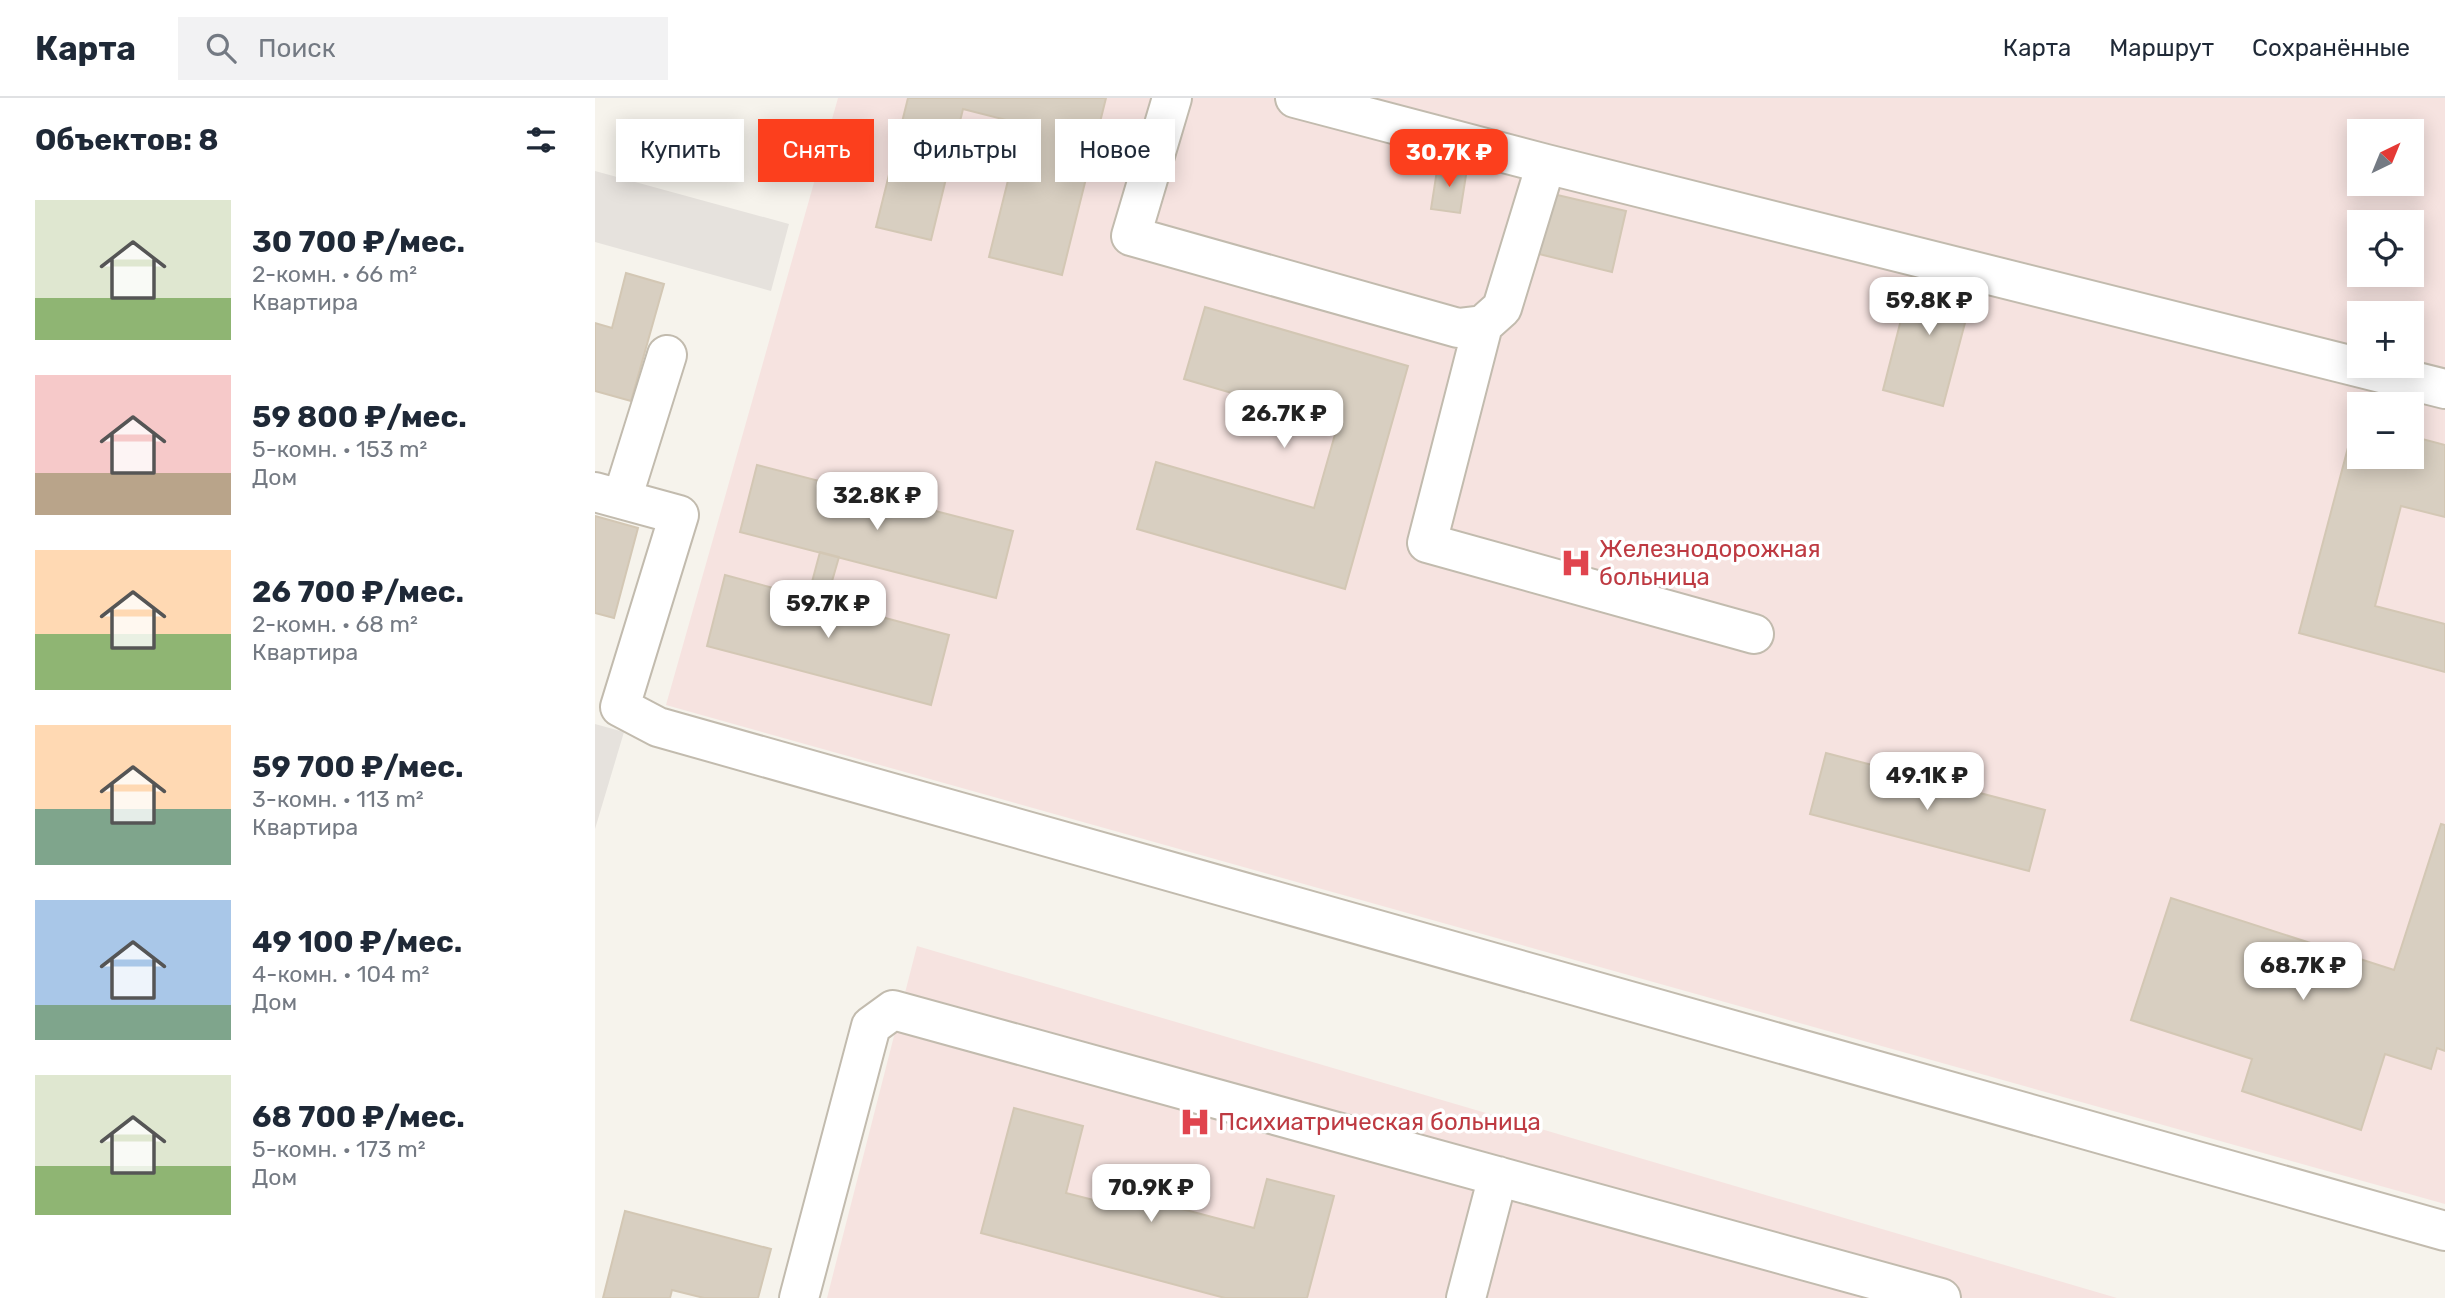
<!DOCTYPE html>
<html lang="ru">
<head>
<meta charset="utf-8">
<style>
  body { margin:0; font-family:Rubik,sans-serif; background:#f2f2f3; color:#1f2937; height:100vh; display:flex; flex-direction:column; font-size:26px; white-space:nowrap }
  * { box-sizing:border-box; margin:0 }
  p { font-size:23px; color:#747a83 }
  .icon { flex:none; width:38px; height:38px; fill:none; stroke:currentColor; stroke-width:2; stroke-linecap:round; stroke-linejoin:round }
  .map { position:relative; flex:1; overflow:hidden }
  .drawer { display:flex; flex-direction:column; background:#fff; width:595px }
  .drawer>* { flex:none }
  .hud { position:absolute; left:21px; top:21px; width:665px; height:63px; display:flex; gap:14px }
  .needle { width:46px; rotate:43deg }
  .controls { position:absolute; left:1752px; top:21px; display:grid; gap:14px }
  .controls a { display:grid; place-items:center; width:77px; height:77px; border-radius:0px; background:#fff; box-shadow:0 4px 18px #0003; font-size:35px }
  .price { position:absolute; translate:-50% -60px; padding:0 16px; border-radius:14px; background:#fff; color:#222; font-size:23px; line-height:46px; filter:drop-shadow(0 2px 4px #0008) }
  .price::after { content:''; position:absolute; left:50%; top:42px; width:21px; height:16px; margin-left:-10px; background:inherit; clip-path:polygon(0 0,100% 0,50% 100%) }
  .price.current { background:#fc3f1d; color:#fff }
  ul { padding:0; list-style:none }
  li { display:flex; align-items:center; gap:21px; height:175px; padding:0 35px }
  li span { display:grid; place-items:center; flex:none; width:196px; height:140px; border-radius:0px; color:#555 }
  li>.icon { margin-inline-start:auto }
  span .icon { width:84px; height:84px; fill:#fffc; stroke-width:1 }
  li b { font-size:30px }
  h2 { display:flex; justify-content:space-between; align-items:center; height:84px; padding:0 35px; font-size:30px }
  .tag { padding:0 24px; border-radius:0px; background:#fff; box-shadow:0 4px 18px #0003; font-size:24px; line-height:63px }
  .tag.current { background:#fc3f1d; color:#fff }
  header { display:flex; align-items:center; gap:42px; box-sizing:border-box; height:98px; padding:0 35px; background:#fff; border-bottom:2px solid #e0e1e3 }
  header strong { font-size:33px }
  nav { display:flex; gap:38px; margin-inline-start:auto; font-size:24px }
  .search { width:490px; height:63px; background:#f2f2f3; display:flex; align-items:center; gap:18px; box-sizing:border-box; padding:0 24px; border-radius:0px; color:#747a83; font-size:26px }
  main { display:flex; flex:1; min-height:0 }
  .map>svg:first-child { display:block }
  .industrial { fill:#e6e2dd }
  .medical { fill:#f6e3e0; fill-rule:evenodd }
  .building { fill:#d8cfc1; stroke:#d3c7b4; stroke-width:2 }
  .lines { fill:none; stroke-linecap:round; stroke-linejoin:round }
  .minor-casing { stroke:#c2bbae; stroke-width:42 }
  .minor { stroke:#fff; stroke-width:38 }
  .labels { text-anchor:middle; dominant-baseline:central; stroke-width:7; stroke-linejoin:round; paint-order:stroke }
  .health-label { font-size:24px; fill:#be3a42; stroke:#fff; text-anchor:start }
</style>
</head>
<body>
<header>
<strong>Карта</strong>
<div class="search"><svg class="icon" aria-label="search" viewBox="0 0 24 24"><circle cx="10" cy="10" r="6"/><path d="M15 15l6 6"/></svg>Поиск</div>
<nav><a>Карта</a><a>Маршрут</a><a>Сохранённые</a></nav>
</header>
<main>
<section class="drawer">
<h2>Объектов: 8<svg class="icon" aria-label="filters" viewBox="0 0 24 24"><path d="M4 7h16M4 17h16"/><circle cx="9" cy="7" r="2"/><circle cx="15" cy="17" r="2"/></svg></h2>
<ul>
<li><span style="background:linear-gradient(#dfe7d0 70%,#8fb573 0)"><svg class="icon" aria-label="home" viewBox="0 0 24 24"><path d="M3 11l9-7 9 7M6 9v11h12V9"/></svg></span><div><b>30 700 ₽/мес.</b><p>2-комн. · 66 m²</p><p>Квартира</p></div></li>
<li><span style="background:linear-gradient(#f6c9c9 70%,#b9a48a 0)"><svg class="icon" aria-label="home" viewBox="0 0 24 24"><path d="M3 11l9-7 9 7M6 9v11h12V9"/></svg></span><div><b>59 800 ₽/мес.</b><p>5-комн. · 153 m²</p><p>Дом</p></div></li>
<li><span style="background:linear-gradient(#ffd9b3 60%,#8fb573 0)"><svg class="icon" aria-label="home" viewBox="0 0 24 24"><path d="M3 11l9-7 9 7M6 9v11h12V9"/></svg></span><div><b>26 700 ₽/мес.</b><p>2-комн. · 68 m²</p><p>Квартира</p></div></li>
<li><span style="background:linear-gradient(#ffd9b3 60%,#7fa58c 0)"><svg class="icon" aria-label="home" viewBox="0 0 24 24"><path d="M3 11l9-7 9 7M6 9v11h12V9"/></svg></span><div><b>59 700 ₽/мес.</b><p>3-комн. · 113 m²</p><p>Квартира</p></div></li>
<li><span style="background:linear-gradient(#a9c7e8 75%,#7fa58c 0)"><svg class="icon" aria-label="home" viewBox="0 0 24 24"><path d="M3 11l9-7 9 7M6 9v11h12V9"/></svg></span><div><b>49 100 ₽/мес.</b><p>4-комн. · 104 m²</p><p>Дом</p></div></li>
<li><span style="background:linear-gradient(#dfe7d0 65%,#8fb573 0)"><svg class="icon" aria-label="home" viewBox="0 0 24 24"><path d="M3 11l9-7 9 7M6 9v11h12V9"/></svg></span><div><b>68 700 ₽/мес.</b><p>5-комн. · 173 m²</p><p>Дом</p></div></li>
</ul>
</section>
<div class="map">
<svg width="1850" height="1200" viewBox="0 0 1850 1200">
  <rect width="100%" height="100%" fill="#f6f3ec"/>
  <path class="industrial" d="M 0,73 L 194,126 L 176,193 L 0,144 Z
    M 0,626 L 29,634 L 0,731 Z"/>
  <path class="medical" d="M 243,0 L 1850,0 L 1850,1106 L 71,607 ZM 1764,33 L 1816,33 L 1816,86 L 1764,86 ZM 1764,124 L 1816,124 L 1816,177 L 1764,177 ZM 1764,215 L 1816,215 L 1816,268 L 1764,268 ZM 1764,306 L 1816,306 L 1816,359 L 1764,359 Z
    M 322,848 L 1522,1200 L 232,1200 Z"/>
  <path class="building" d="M 313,0 L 511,0 L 467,177 L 394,159 L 427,26 L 368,11 L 336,142 L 281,129 Z
    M 843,66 L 872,71 L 865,115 L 836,111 Z
    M 958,96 L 1031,113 L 1017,174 L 944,156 Z
    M 1319,171 L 1380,187 L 1348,308 L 1288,292 Z
    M 31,175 L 69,186 L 36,303 L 0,293 L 0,225 L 17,230 Z
    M 610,209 L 813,268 L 750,491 L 542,431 L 561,364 L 719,410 L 743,326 L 589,281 Z
    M 1760,323 L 1764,324 L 1764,359 L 1816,359 L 1816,338 L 1850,347 L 1850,419 L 1806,408 L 1780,508 L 1850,526 L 1850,574 L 1704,535 Z
    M 162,367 L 418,433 L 401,500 L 145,434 Z
    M 0,418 L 43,430 L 19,520 L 0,515 Z
    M 225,454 L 244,459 L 231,504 L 213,499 Z
    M 130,477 L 354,537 L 336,607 L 112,548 Z
    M 1231,655 L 1450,712 L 1434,773 L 1215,716 Z
    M 1846,726 L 1850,727 L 1850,953 L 1842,950 L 1836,971 L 1790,956 L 1766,1032 L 1647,993 L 1657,961 L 1536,922 L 1576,800 L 1799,872 Z
    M 419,1010 L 488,1028 L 471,1095 L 522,1108 L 526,1095 L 659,1130 L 672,1081 L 739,1098 L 712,1200 L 630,1200 L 386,1135 Z
    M 30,1113 L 176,1151 L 163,1200 L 109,1200 L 77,1192 L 75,1200 L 8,1200 Z"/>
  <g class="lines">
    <defs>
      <path id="minor" d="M 577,0 L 536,138 L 863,230 L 888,227 L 907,210 L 951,66
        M 700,0 L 951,66 L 1850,291
        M 888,227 L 832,445 L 1159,536
        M 0,394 L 84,417 L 25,609 L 63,629 L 1850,1133
        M 27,401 L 72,257
        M 204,1200 L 276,928 L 298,912 L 1346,1200
        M 871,1200 L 903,1078"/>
    </defs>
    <use href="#minor" class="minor-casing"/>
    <use href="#minor" class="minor"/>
  </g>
  <defs>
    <symbol id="hospital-bare" viewBox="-9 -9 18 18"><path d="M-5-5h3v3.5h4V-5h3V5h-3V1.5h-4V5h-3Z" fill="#e0444e" stroke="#fff" stroke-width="2.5" paint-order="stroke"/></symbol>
  </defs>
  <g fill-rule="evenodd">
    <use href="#hospital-bare" x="959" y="443" width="44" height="44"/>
    <use href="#hospital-bare" x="578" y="1002" width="44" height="44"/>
  </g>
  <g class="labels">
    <g class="health-label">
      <text x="1004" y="451">Железнодорожная<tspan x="1004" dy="28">больница</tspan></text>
      <text x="623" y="1024">Психиатрическая больница</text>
    </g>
  </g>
</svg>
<div class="controls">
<a><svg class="needle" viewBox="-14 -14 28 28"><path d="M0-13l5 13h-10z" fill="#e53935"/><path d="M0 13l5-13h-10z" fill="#747a83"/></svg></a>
<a><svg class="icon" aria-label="locate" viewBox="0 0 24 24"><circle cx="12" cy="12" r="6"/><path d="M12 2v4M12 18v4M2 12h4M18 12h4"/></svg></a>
<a>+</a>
<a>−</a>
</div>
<b class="price current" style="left:854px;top:91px">30.7K ₽</b>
<b class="price" style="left:1334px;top:239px">59.8K ₽</b>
<b class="price" style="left:689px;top:352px">26.7K ₽</b>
<b class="price" style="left:282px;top:434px">32.8K ₽</b>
<b class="price" style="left:233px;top:542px">59.7K ₽</b>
<b class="price" style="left:1332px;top:714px">49.1K ₽</b>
<b class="price" style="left:1708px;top:904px">68.7K ₽</b>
<b class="price" style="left:556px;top:1126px">70.9K ₽</b>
<div class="hud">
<a class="tag">Купить</a>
<a class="tag current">Снять</a>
<a class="tag">Фильтры</a>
<a class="tag">Новое</a>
</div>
</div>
</main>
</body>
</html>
